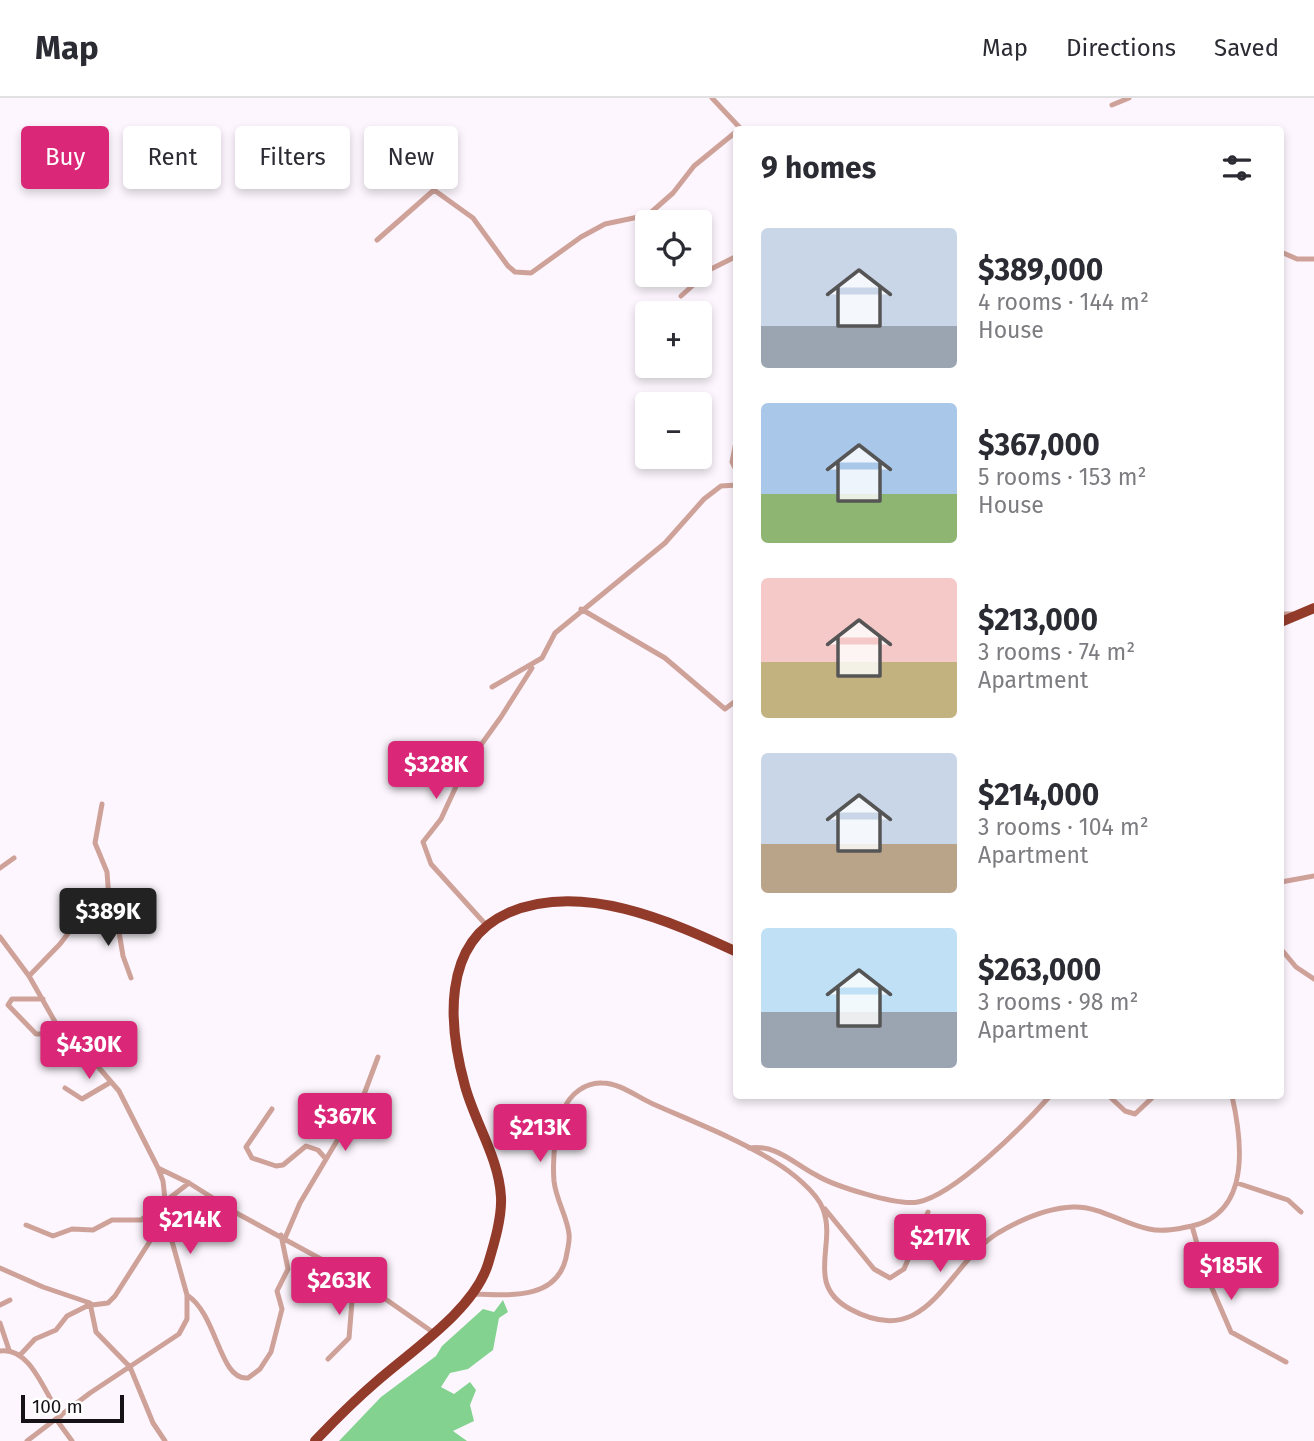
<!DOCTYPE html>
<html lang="en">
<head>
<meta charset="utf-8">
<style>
  body { margin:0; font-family:"Fira Sans",sans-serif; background:#f2f2f3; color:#2b2b33; height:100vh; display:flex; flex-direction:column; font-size:26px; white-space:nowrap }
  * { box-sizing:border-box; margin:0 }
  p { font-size:23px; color:#7c7c81 }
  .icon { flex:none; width:38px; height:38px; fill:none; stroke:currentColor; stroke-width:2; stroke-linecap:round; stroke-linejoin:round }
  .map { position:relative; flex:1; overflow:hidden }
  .sheet { position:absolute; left:733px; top:28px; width:551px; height:973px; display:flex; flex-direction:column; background:#fff; border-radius:7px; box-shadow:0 4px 10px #0003 }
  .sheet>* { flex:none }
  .guide { position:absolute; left:21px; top:28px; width:607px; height:63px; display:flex; gap:14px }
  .fabs { position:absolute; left:635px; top:112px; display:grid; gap:14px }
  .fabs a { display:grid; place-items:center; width:77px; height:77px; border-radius:7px; background:#fff; box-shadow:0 4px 10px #0003; font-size:35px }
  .scale { position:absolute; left:21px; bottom:18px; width:103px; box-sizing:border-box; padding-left:7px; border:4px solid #171118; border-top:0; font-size:19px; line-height:24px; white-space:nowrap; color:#171118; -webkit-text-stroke:5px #fff; paint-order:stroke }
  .price { position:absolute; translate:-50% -60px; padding:0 16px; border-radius:7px; background:#db2777; color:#fff; font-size:23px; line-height:46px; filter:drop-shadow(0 2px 4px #0008) }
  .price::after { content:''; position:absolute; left:50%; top:42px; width:21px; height:16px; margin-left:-10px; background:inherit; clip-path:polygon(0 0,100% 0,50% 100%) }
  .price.on { background:#222; color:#fff }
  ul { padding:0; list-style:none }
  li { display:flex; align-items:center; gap:21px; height:175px; padding:0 28px }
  li span { display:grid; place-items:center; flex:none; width:196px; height:140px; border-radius:7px; color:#555 }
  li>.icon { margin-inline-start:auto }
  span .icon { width:84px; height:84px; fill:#fffc; stroke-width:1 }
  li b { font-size:30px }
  h2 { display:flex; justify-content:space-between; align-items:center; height:84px; padding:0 28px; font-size:30px }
  .pill { padding:0 24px; border-radius:7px; background:#fff; box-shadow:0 4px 10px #0003; font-size:24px; line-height:63px }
  .pill.on { background:#db2777; color:#fff }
  header { display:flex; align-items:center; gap:42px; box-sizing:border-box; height:98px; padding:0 35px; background:#fff; border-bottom:2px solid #e1e1e2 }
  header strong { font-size:33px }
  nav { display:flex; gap:38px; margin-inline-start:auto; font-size:24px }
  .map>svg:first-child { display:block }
  .forest { fill:#83d28f }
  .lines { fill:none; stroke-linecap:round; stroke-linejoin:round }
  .street { stroke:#cfa299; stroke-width:5 }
  .highway { stroke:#933b2b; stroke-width:10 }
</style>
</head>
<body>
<header>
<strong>Map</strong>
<nav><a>Map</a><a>Directions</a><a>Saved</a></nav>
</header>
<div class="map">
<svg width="1314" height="1343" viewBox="0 0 1314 1343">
  <rect width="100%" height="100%" fill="#fdf6fe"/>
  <path class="forest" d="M 503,1202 L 508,1214 L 499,1220 L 493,1252 L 468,1271 L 450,1275 L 441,1289 L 454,1296 L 470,1284 L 476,1292 L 470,1307 L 474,1323 L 453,1333 L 467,1343 L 339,1343 L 381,1299 L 436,1258 L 442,1248 L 483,1211 L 494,1214 Z"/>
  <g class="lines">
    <path class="street" d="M 712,0 L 742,32
      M 1112,7 L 1129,0
      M 377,142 L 434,92 L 473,120 L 508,168 L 515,174 L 531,175 L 581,139 L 605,126 L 648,117 L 673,95 L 694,68 L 737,33
      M 1281,154 L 1297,161 L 1314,161
      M 681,198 L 711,171 L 737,158
      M 737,339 L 732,364 L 737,374
      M 581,511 L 665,560 L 725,611 L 737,602
      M 1281,516 L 1292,516
      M 492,589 L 542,560 L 555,535 L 665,445 L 704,401 L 721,388 L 737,387
      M 0,770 L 14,760
      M 1281,784 L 1314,778
      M 104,807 L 116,816 L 123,858 L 131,880
      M 488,829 L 431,766 L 423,744 L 441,721 L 465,669 L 501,619 L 532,570
      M 0,839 L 29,878 L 62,936 L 94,964 L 119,993 L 158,1070 L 163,1083 L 168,1129 L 187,1197 L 187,1221 L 179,1236 L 90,1295 L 27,1343
      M 1281,851 L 1296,869 L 1314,881
      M 29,878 L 60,846 L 88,809 L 104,807 L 109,801 L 107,774 L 95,745 L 102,706
      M 43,901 L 12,901 L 8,907 L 36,936 L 62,936
      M 65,990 L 82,1001 L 111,984
      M 1109,998 L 1125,1013 L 1135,1016 L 1154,998
      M 272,1011 L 246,1049 L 252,1060 L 276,1068 L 283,1067 L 306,1048 L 318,1052 L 326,1061
      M 749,1050 C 776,1046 793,1065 816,1077 C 834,1088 897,1108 918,1104 C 955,1097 1025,1026 1050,998
      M 158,1070 L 189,1085 L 240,1117 L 354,1179 L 434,1235
      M 1237,1085 L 1288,1102 L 1301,1114
      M 825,1111 L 874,1171 L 890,1180 L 904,1171 L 928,1114
      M 26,1127 L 53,1138 L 72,1131 L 93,1132 L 112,1122 L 141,1122 L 189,1085
      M 1192,1128 L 1205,1174 L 1231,1234 L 1286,1264
      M 285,1140 L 300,1105 L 363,999 L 378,959
      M 0,1170 L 43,1189 L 90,1205 L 96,1234 L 130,1269 L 153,1325 L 165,1343
      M 473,1196 C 507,1197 556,1203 566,1160 C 567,1153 570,1144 569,1136 C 567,1118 556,1102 554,1083 C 552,1057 555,1035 564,1011 C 570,996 586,984 602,985 C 620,985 637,999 653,1006 C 694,1024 738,1041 775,1064 C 790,1073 817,1094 823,1111 C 837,1147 804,1186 850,1211 C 929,1254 945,1168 998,1135 C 1020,1122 1046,1110 1073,1109 C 1100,1108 1123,1126 1149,1131 C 1163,1134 1178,1131 1192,1128 C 1252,1114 1242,1042 1232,998
      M 187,1197 C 218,1217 219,1283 248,1280 L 260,1271 L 271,1254 L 282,1211 L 277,1193 L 288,1171 L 281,1137
      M 0,1207 L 10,1202
      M 92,1207 L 108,1205 L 115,1198 L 166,1118
      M 0,1225 L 9,1252
      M 0,1253 C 31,1248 45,1297 61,1318
      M 21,1256 L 35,1241 L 56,1232 L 67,1218 L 91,1206
      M 328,1261 L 349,1240 L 354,1179
      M 56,1321 L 72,1343"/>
    <path class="highway" d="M 1281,524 L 1314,510
      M 315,1343 C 334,1323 355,1302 376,1284 C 411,1253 474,1212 488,1166 C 494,1146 502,1120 501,1099 C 499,1060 475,1025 465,988 C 449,930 440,845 508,815 C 581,783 670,823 737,854"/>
  </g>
</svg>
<div class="fabs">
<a><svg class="icon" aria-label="locate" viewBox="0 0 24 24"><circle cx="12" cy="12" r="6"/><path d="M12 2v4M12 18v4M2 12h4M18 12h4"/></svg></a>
<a>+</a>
<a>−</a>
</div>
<div class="scale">100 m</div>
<b class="price" style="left:436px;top:703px">$328K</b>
<b class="price on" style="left:108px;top:850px">$389K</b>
<b class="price" style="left:89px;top:983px">$430K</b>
<b class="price" style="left:345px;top:1055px">$367K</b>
<b class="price" style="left:540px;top:1066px">$213K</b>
<b class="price" style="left:190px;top:1158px">$214K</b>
<b class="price" style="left:940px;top:1176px">$217K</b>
<b class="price" style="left:1231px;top:1204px">$185K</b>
<b class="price" style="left:339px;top:1219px">$263K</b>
<div class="guide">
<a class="pill on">Buy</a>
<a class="pill">Rent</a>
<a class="pill">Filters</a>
<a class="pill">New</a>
</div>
<section class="sheet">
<h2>9 homes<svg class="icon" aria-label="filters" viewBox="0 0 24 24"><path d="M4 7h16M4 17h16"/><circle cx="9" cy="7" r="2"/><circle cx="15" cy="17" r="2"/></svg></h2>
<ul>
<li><span style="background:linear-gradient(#c9d6e8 70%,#9aa5b1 0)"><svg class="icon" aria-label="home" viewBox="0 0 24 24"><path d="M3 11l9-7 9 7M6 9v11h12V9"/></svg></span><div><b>$389,000</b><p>4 rooms · 144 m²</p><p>House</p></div></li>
<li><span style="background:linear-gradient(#a9c7e8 65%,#8fb573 0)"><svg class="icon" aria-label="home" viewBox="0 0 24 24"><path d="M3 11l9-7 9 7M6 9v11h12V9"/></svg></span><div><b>$367,000</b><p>5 rooms · 153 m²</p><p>House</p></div></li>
<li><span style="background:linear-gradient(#f6c9c9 60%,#c2b280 0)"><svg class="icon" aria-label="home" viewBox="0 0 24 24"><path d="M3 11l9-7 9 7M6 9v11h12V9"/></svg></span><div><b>$213,000</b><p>3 rooms · 74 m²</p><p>Apartment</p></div></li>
<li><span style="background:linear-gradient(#c9d6e8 65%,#b9a48a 0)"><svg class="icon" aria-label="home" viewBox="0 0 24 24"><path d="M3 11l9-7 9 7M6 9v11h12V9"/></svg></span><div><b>$214,000</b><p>3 rooms · 104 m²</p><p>Apartment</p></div></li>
<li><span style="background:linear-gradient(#bfe0f5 60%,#9aa5b1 0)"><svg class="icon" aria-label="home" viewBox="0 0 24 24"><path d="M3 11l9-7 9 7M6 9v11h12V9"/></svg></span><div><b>$263,000</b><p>3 rooms · 98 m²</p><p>Apartment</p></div></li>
</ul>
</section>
</div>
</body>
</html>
